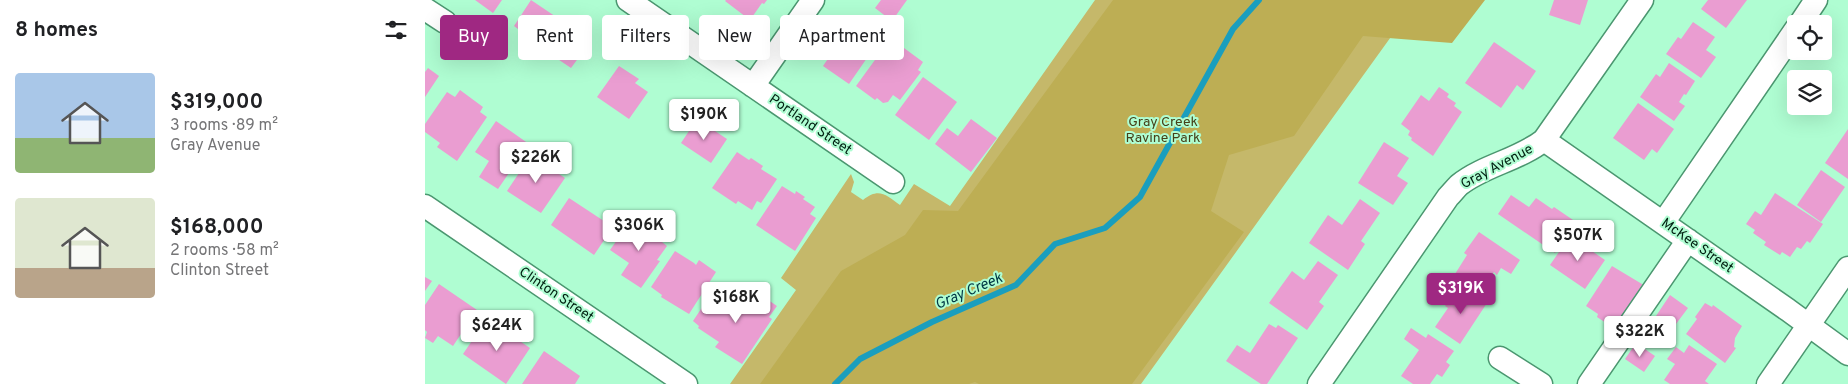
<!DOCTYPE html>
<html lang="en">
<head>
<meta charset="utf-8">
<style>
  body { margin:0; font-family:Overpass,sans-serif; background:#f6f6f6; color:#202124; height:100vh; display:flex; flex-direction:column; font-size:19px; white-space:nowrap }
  * { box-sizing:border-box; margin:0 }
  p { font-size:16px; color:#757577 }
  .icon { flex:none; width:28px; height:28px; fill:none; stroke:currentColor; stroke-width:2; stroke-linecap:round; stroke-linejoin:round }
  .map { position:relative; flex:1; overflow:hidden }
  .sheet { display:flex; flex-direction:column; background:#fff; width:425px }
  .sheet>* { flex:none }
  .top-card { position:absolute; left:15px; top:15px; width:475px; height:45px; display:flex; gap:10px }
  .buttons { position:absolute; left:1362px; top:15px; display:grid; gap:10px }
  .buttons a { display:grid; place-items:center; width:45px; height:45px; border-radius:5px; background:#fff; box-shadow:0 5px 20px #0002; font-size:25px }
  .price { position:absolute; translate:-50% -42px; padding:0 11px; border-radius:5px; background:#fff; color:#222; font-size:16px; line-height:32px; filter:drop-shadow(0 1px 2px #0008) }
  .price::after { content:''; position:absolute; left:50%; top:30px; width:15px; height:11px; margin-left:-8px; background:inherit; clip-path:polygon(0 0,100% 0,50% 100%) }
  .price.selected { background:#9f2882; color:#fff }
  ul { padding:0; list-style:none }
  li { display:flex; align-items:center; gap:15px; height:125px; padding:0 15px }
  li span { display:grid; place-items:center; flex:none; width:140px; height:100px; border-radius:5px; color:#555 }
  li>.icon { margin-inline-start:auto }
  span .icon { width:60px; height:60px; fill:#fffc; stroke-width:1 }
  li b { font-size:21px }
  h2 { display:flex; justify-content:space-between; align-items:center; height:60px; padding:0 15px; font-size:21px }
  .tag { padding:0 18px; border-radius:5px; background:#fff; box-shadow:0 5px 20px #0002; font-size:18px; line-height:45px }
  .tag.selected { background:#9f2882; color:#fff }
  main { display:flex; flex:1; min-height:0 }
  .map>svg:first-child { display:block }
  .green { fill:#c5b86a }
  .forest { fill:#bdae54 }
  .lines { fill:none; stroke-linecap:round; stroke-linejoin:round }
  .stream { stroke:#1a9ebe; stroke-width:6 }
  .building { fill:#ea9dd1 }
  .minor-casing { stroke:#4b9770; stroke-width:25 }
  .minor { stroke:#fff; stroke-width:22 }
  .labels { text-anchor:middle; dominant-baseline:central; stroke-width:4; stroke-linejoin:round; paint-order:stroke }
  .park-label { font-size:14px; fill:#464019; stroke:#affdd2 }
  .street-label { font-size:14px; fill:#002011; stroke:#affdd2 }
  .water-label { font-size:15px; font-style:italic; fill:#003744; stroke:#affdd2 }
</style>
</head>
<body>
<main>
<section class="sheet">
<h2>8 homes<svg class="icon" aria-label="filters" viewBox="0 0 24 24"><path d="M4 7h16M4 17h16"/><circle cx="9" cy="7" r="2"/><circle cx="15" cy="17" r="2"/></svg></h2>
<ul>
<li><span style="background:linear-gradient(#a9c7e8 65%,#8fb573 0)"><svg class="icon" aria-label="home" viewBox="0 0 24 24"><path d="M3 11l9-7 9 7M6 9v11h12V9"/></svg></span><div><b>$319,000</b><p>3 rooms · 89 m²</p><p>Gray Avenue</p></div></li>
<li><span style="background:linear-gradient(#dfe7d0 70%,#b9a48a 0)"><svg class="icon" aria-label="home" viewBox="0 0 24 24"><path d="M3 11l9-7 9 7M6 9v11h12V9"/></svg></span><div><b>$168,000</b><p>2 rooms · 58 m²</p><p>Clinton Street</p></div></li>
</ul>
</section>
<div class="map">
<svg width="1423" height="384" viewBox="0 0 1423 384">
  <rect width="100%" height="100%" fill="#affdd2"/>
  <path class="green" d="M 670,0 L 1004,0 L 968,34 L 716,384 L 305,384 L 371,290 L 356,278 L 426,174 L 429,182 L 426,192 L 438,200 C 454,187 461,195 475,205 L 489,184 L 525,206 Z"/>
  <path class="forest" d="M 688,0 L 1060,0 L 1027,43 L 938,36 L 869,136 L 804,155 L 786,211 L 819,232 L 707,384 L 554,384 L 550,382 L 544,384 L 335,384 L 416,271 L 480,235 L 498,210 L 533,211 Z"/>
  <g class="lines">
    <path class="stream" d="M 410,384 L 435,359 L 507,322 L 591,285 L 630,244 L 680,228 L 715,197 L 808,29 L 834,0"/>
  </g>
  <path class="building" d="M 50,0 L 77,0 L 68,13 Z
    M 106,0 L 158,35 L 152,43 L 160,49 L 146,68 L 100,37 L 101,35 L 89,26 Z
    M 301,0 L 342,0 L 339,4 L 337,3 L 325,20 L 300,1 Z
    M 456,0 L 482,0 L 467,21 L 450,8 Z
    M 1129,0 L 1163,0 L 1155,25 L 1124,15 Z
    M 1283,0 L 1322,0 L 1301,28 L 1276,9 Z
    M 428,22 L 444,33 L 441,37 L 451,45 L 424,84 L 398,66 Z
    M 1268,22 L 1290,37 L 1281,50 L 1291,57 L 1276,78 L 1241,54 L 1253,37 L 1256,39 Z
    M 463,42 L 477,52 L 479,48 L 498,62 L 493,70 L 496,72 L 475,100 L 468,95 L 463,102 L 458,103 L 452,98 L 450,100 L 431,86 Z
    M 1069,42 L 1111,71 L 1098,90 L 1092,85 L 1076,108 L 1040,83 Z
    M 1244,63 L 1270,81 L 1261,95 L 1259,94 L 1254,102 L 1260,106 L 1249,121 L 1215,97 L 1231,74 L 1235,77 Z
    M 194,66 L 214,79 L 210,83 L 223,92 L 204,119 L 172,97 Z
    M 3,68 L 14,76 L 0,97 L 0,72 Z
    M 498,77 L 532,102 L 504,140 L 470,115 Z
    M 1014,87 L 1024,94 L 1022,97 L 1031,103 L 1029,106 L 1037,112 L 1008,156 L 986,140 L 987,138 L 983,135 L 985,131 L 976,124 L 996,95 L 1004,101 Z
    M 35,90 L 58,107 L 55,112 L 62,117 L 32,161 L 12,147 L 15,143 L 0,132 L 0,124 L 22,92 L 30,97 Z
    M 1213,103 L 1249,129 L 1232,153 L 1227,149 L 1219,160 L 1188,138 Z
    M 272,119 L 302,139 L 286,163 L 256,143 Z
    M 546,119 L 572,138 L 546,172 L 510,144 L 522,128 L 533,136 Z
    M 71,121 L 104,144 L 73,189 L 54,177 L 64,161 L 50,152 Z
    M 1423,129 L 1423,179 L 1400,163 Z
    M 959,142 L 984,158 L 972,176 L 983,183 L 968,205 L 933,183 Z
    M 312,152 L 324,160 L 326,158 L 338,166 L 336,169 L 352,179 L 336,203 L 332,201 L 327,210 L 313,201 L 311,204 L 287,188 Z
    M 106,155 L 140,178 L 116,213 L 82,191 Z
    M 1396,170 L 1420,187 L 1396,222 L 1372,205 Z
    M 357,186 L 370,194 L 371,191 L 380,197 L 378,199 L 390,207 L 385,214 L 391,218 L 370,251 L 331,225 Z
    M 1350,193 L 1398,224 L 1385,243 L 1382,241 L 1376,249 L 1372,247 L 1365,257 L 1357,252 L 1355,255 L 1339,245 L 1341,242 L 1328,233 L 1330,230 L 1321,224 L 1330,211 L 1336,215 Z
    M 1086,195 L 1104,207 L 1111,198 L 1127,209 L 1129,207 L 1151,222 L 1130,253 L 1073,214 Z
    M 144,198 L 188,227 L 169,255 L 126,225 Z
    M 935,199 L 955,213 L 936,241 L 940,244 L 923,270 L 884,243 L 903,215 L 917,225 Z
    M 206,220 L 220,230 L 222,226 L 235,234 L 232,238 L 242,246 L 232,260 L 235,261 L 216,288 L 196,275 L 204,263 L 185,250 Z
    M 1054,232 L 1095,260 L 1086,274 L 1076,268 L 1072,275 L 1069,272 L 1060,284 L 1052,278 L 1047,286 L 1030,274 L 1042,255 L 1039,253 Z
    M 1145,236 L 1180,260 L 1160,289 L 1125,265 Z
    M 250,251 L 269,263 L 271,265 L 274,260 L 291,272 L 264,314 L 236,297 L 237,295 L 226,287 Z
    M 893,261 L 913,275 L 894,302 L 899,306 L 882,330 L 844,303 L 867,271 L 879,280 Z
    M 1187,266 L 1222,287 L 1190,329 L 1172,317 L 1173,314 L 1161,306 Z
    M 0,277 L 7,281 L 0,291 Z
    M 14,284 L 52,310 L 28,346 L 13,336 L 8,343 L 0,338 L 2,332 L 0,330 L 0,305 Z
    M 1040,287 L 1062,303 L 1035,344 L 1010,327 L 1023,308 L 1020,306 L 1026,297 L 1031,300 Z
    M 330,291 L 352,306 L 344,317 L 347,319 L 317,364 L 290,347 L 294,342 L 273,328 L 274,326 L 268,321 L 284,297 L 293,303 L 301,296 L 319,308 Z
    M 1245,295 L 1263,308 L 1248,328 L 1231,316 Z
    M 1280,303 L 1287,307 L 1288,305 L 1317,326 L 1310,338 L 1309,347 L 1311,348 L 1300,363 L 1261,334 L 1272,319 L 1270,317 Z
    M 59,323 L 67,329 L 70,324 L 105,348 L 81,384 L 38,354 Z
    M 844,324 L 851,328 L 853,325 L 873,338 L 842,384 L 836,384 L 801,361 L 812,345 L 825,353 Z
    M 986,328 L 1001,338 L 1003,334 L 1029,351 L 1021,362 L 1025,365 L 1017,377 L 1012,374 L 1005,384 L 988,384 L 976,376 L 994,350 L 979,339 Z
    M 1211,343 L 1230,356 L 1219,372 L 1200,359 Z
    M 1264,345 L 1292,364 L 1280,381 L 1284,384 L 1245,384 L 1239,380 L 1250,364 L 1242,359 L 1251,347 L 1259,353 Z
    M 119,351 L 155,376 L 150,384 L 97,384 Z"/>
  <g class="lines">
    <defs>
      <path id="minor" d="M 203,0 L 468,182
        M 0,9 L 20,22
        M 1375,24 L 1391,0
        M 328,86 L 388,0
        M 1119,140 L 1363,310 L 1423,354
        M 0,206 L 261,384
        M 1238,223 L 1371,29
        M 1075,358 L 1116,384
        M 894,384 L 1023,197 C 1027,193 1030,189 1034,185 C 1059,165 1094,160 1119,140 L 1217,0
        M 1164,384 L 1263,240
        M 1343,384 L 1423,268"/>
    </defs>
    <use href="#minor" class="minor-casing"/>
    <use href="#minor" class="minor"/>
  </g>
  <g class="labels">
    <g class="park-label">
      <text x="738" y="122">Gray Creek<tspan x="738" dy="16">Ravine Park</tspan></text>
    </g>
    <g class="street-label">
      <text transform="translate(385 125) rotate(34)">Portland Street</text>
      <text transform="translate(1072 167) rotate(-28)">Gray Avenue</text>
      <text transform="translate(1272 246) rotate(35)">McKee Street</text>
      <text transform="translate(131 295) rotate(34)">Clinton Street</text>
    </g>
    <g class="water-label">
      <text transform="translate(544 292) rotate(-23)">Gray Creek</text>
    </g>
  </g>
</svg>
<div class="buttons">
<a><svg class="icon" aria-label="locate" viewBox="0 0 24 24"><circle cx="12" cy="12" r="6"/><path d="M12 2v4M12 18v4M2 12h4M18 12h4"/></svg></a>
<a><svg class="icon" aria-label="layers" viewBox="0 0 24 24"><path d="M12 4l9 5-9 5-9-5zM3 14l9 5 9-5"/></svg></a>
</div>
<b class="price" style="left:279px;top:141px">$190K</b>
<b class="price" style="left:111px;top:184px">$226K</b>
<b class="price" style="left:214px;top:252px">$306K</b>
<b class="price" style="left:1153px;top:262px">$507K</b>
<b class="price selected" style="left:1036px;top:315px">$319K</b>
<b class="price" style="left:311px;top:324px">$168K</b>
<b class="price" style="left:72px;top:352px">$624K</b>
<b class="price" style="left:1215px;top:358px">$322K</b>
<div class="top-card">
<a class="tag selected">Buy</a>
<a class="tag">Rent</a>
<a class="tag">Filters</a>
<a class="tag">New</a>
<a class="tag">Apartment</a>
</div>
</div>
</main>
</body>
</html>
